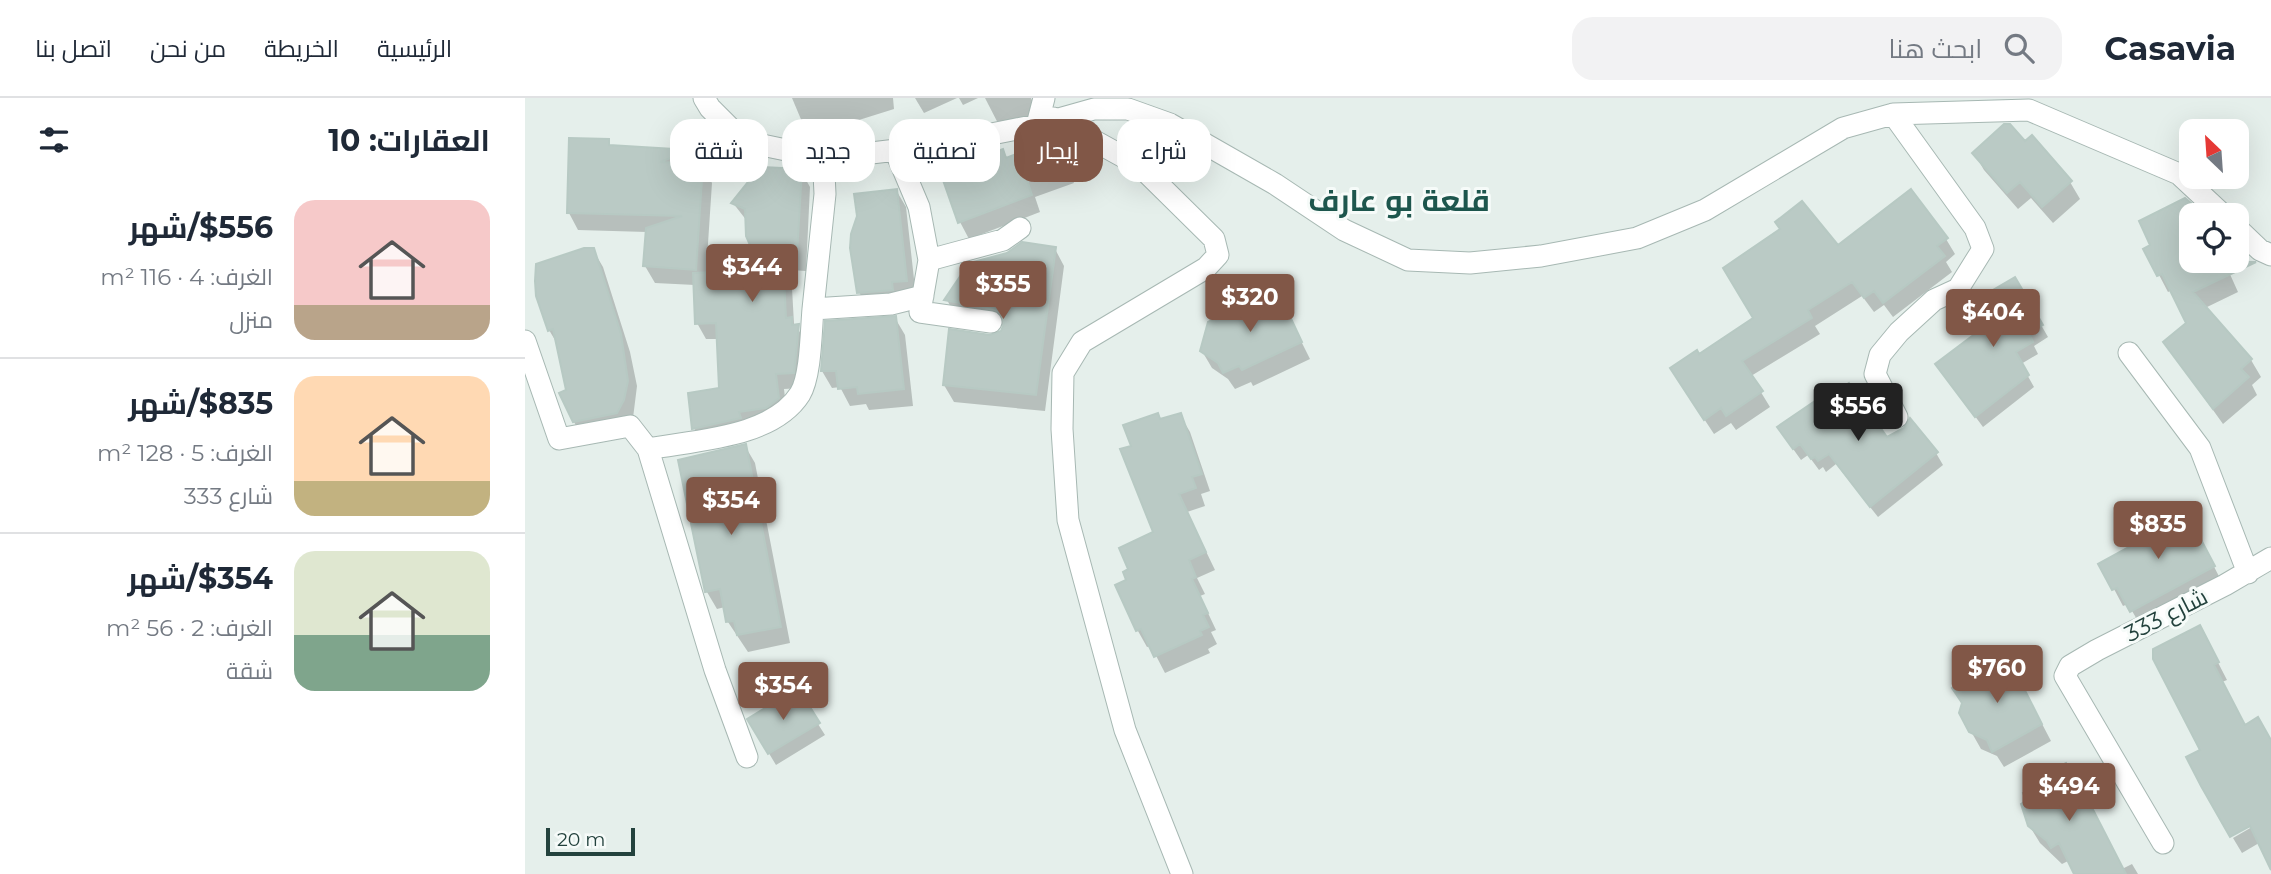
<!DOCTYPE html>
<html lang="ar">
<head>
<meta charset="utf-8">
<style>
  body { margin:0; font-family:Montserrat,Cairo,sans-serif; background:#f2f2f3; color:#1f2937; direction:rtl; height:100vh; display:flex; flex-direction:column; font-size:26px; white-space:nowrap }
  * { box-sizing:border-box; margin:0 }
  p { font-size:23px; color:#747a83 }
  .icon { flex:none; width:38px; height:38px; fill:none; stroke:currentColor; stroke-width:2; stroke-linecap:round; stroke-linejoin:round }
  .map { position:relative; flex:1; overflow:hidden; direction:ltr }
  .side { display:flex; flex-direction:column; background:#fff; width:525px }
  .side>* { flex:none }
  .hud { position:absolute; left:21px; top:21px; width:665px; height:63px; direction:rtl; display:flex; gap:14px }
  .needle { width:46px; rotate:335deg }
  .buttons { position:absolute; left:1654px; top:21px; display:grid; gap:14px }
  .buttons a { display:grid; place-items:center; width:70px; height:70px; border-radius:14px; background:#fff; box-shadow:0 7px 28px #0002; font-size:35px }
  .scale { position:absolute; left:21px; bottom:18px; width:89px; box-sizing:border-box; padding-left:7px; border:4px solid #23423d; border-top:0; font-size:19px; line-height:24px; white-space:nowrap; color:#23423d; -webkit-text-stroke:5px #f6fbf9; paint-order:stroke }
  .price { position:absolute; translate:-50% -60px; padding:0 16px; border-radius:7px; background:#815747; color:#fff; font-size:23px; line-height:46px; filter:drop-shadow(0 2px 4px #0008) }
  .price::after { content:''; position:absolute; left:50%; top:42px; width:21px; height:16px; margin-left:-10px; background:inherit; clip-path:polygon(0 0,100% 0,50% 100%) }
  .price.selected { background:#222; color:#fff }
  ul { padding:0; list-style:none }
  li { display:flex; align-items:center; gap:21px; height:175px; padding:0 35px }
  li+li { border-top:2px solid #e0e1e3 }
  li span { display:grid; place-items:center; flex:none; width:196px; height:140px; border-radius:21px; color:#555 }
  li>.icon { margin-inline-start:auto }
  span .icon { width:84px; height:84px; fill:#fffc; stroke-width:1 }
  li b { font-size:30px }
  h2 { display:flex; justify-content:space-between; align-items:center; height:84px; padding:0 35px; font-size:30px }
  .pill { padding:0 24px; border-radius:21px; background:#fff; box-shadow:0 7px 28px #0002; font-size:24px; line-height:63px }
  .pill.selected { background:#815747; color:#fff }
  header { display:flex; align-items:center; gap:42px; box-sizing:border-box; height:98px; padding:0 35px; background:#fff; border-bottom:2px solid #e0e1e3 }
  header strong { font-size:33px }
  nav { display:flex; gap:38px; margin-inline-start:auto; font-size:24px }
  .search { width:490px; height:63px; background:#f2f2f3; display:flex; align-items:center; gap:18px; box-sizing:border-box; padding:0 24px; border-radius:21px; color:#747a83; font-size:26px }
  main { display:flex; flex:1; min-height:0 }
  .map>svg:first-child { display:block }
  .shadow { fill:#0003 }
  .building { fill:#bacac5; stroke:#b7c9c3; stroke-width:2 }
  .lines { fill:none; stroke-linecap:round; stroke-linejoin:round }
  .street-casing { stroke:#a7b8b3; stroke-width:23 }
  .street { stroke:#fff; stroke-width:21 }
  .labels { text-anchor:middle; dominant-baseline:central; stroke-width:6; stroke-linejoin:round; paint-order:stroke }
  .street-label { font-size:23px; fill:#23423d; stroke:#f6fbf9 }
  .district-label { font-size:30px; font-weight:bold; fill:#1d564d; stroke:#f6fbf9 }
</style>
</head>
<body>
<header>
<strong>Casavia</strong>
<div class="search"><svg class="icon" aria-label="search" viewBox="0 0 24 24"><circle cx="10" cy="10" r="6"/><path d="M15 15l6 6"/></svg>ابحث هنا</div>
<nav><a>الرئيسية</a><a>الخريطة</a><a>من نحن</a><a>اتصل بنا</a></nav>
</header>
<main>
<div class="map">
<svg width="1746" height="776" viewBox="0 0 1746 776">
  <rect width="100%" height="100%" fill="#e5efeb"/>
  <path class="shadow" d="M 267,0 L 368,0 L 369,11 L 283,38 Z
    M 390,0 L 432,0 L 399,15 Z
    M 434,0 L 453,0 L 438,7 Z
    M 460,0 L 506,0 L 513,17 L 477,33 Z
    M 83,43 L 86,49 L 165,54 L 174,68 L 177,68 L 187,85 L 181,176 L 238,173 L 222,123 L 208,105 L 276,73 L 285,89 L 281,173 L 266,172 L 269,226 L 282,244 L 277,290 L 259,291 L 262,317 L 178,346 L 169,330 L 196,292 L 193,241 L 181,241 L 172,225 L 170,187 L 130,185 L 120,168 L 122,134 L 53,132 L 44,115 Z
    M 531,43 L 549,85 L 510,99 L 515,114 L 444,141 L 435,124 L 448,73 Z
    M 1500,45 L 1545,84 L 1555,101 L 1528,125 L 1506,100 L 1493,111 L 1459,72 L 1449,55 Z
    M 371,92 L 381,109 L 391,199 L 344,211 L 334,194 Z
    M 1660,102 L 1669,117 L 1666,117 L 1666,163 L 1699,163 L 1713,194 L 1680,210 L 1726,262 L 1736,279 L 1727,287 L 1732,297 L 1698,326 L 1640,245 L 1663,226 L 1647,192 L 1643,194 L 1621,152 L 1628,148 Z
    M 1421,141 L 1430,156 L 1421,164 L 1427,174 L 1368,219 L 1359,207 L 1349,214 L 1337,198 L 1290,228 L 1295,236 L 1226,278 L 1245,309 L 1211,332 L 1206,325 L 1189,336 L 1156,286 L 1174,258 L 1230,220 L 1312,150 Z
    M 530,151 L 539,168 L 520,313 L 429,304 L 419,287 L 465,239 L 477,234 L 480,228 L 431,218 L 422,202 Z
    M 68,152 L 78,169 L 105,254 L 112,288 L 108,320 L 59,341 L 49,324 L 33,247 L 24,232 Z
    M 1490,182 L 1523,239 L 1509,248 L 1513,256 L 1496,266 L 1509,289 L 1458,329 L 1412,267 L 1465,227 Z
    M 754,199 L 785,261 L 728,288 L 726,284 L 710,291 L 703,281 L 687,270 L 677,253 Z
    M 370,220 L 380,237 L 388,308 L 344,312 L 341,306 L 325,308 L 315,289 L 307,290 L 297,273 Z
    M 655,317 L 665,334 L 685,393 L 676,396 L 680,408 L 662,414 L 690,472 L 672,480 L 680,496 L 675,498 L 691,532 L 686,534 L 692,546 L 683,551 L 685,555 L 640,575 L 626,548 L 622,549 L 613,533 L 592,488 L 604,482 L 606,472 L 630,435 L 608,349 L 635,323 Z
    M 1261,341 L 1361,341 L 1411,355 L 1418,367 L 1353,419 L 1311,366 L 1301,374 L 1298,369 L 1294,372 L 1283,357 L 1276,362 Z
    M 220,348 L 230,365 L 265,545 L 223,554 L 203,524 L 200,509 L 192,511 L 182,494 Z
    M 1655,423 L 1672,436 L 1698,486 L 1617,530 L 1603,506 L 1598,508 L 1589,491 L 1628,438 Z
    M 1684,547 L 1702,582 L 1697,584 L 1720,629 L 1733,622 L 1746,645 L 1746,714 L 1706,737 L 1677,653 Z
    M 1492,578 L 1526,643 L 1479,669 L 1472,658 L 1456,651 L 1435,614 Z
    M 277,601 L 300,637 L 251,667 L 224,622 Z
    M 1550,684 L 1597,771 L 1607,766 L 1613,776 L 1565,776 L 1545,762 L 1537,766 L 1515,745 L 1504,727 Z
    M 1746,718 L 1746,738 L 1717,755 L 1708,740 Z"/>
  <path class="building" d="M 1479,26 L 1485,26 L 1500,43 L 1507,37 L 1547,83 L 1517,109 L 1495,84 L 1482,95 L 1447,55 Z
    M 44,40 L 84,41 L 84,47 L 166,52 L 135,64 L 178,66 L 171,172 L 118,168 L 121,130 L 157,118 L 42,115 Z
    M 531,41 L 541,68 L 502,82 L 507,97 L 433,125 L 418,82 L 445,72 L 442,64 L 478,51 L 481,60 Z
    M 235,69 L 277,71 L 272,157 L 258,157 L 261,220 L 267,219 L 267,227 L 274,226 L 269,275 L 251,276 L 254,300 L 241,310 L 214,314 L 216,320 L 167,331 L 163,295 L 194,290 L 191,225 L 170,226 L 168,175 L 236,172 L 221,138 L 220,111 L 206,105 Z
    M 372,91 L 382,183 L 367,184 L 368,192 L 332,195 L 325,150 L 326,136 L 332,118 L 329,96 Z
    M 1386,91 L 1423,140 L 1412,148 L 1420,158 L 1358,205 L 1349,193 L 1339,200 L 1327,184 L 1283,212 L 1287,220 L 1217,263 L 1238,293 L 1201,318 L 1196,310 L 1179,322 L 1145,270 L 1172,252 L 1174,256 L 1228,220 L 1198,170 L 1255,131 L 1250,124 L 1277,103 L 1313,147 Z
    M 1660,100 L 1666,105 L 1666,163 L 1731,164 L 1668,194 L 1727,261 L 1716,271 L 1724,279 L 1688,311 L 1638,244 L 1661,225 L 1637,176 L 1632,178 L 1618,151 L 1625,147 L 1614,123 Z
    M 497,144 L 531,149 L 511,297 L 418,287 L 424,231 L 465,237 L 476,233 L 479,225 L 475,214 L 468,211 L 419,202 L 444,165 L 482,155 Z
    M 59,150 L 69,150 L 96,236 L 103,283 L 99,302 L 92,315 L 48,324 L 34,295 L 41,292 L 28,231 L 23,233 L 11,198 L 10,183 L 11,166 Z
    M 1490,179 L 1518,227 L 1504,235 L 1508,244 L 1491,254 L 1504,277 L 1450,319 L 1410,266 L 1463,226 L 1449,203 Z
    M 744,195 L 747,200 L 755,197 L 777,244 L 717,272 L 714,268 L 698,275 L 693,265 L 675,253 L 683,224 Z
    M 371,218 L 379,291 L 333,296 L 332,289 L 313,291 L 311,273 L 296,273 L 300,223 Z
    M 1324,285 L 1362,339 L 1379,330 L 1385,320 L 1413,354 L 1345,409 L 1304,356 L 1293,363 L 1290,359 L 1286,361 L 1275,346 L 1268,351 L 1252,329 L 1306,292 L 1309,296 Z
    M 633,315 L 635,321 L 656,315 L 677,376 L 667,379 L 671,390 L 654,396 L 681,454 L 664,462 L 671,479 L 667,481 L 683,515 L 678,517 L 684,529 L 675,533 L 677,537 L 629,559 L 616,531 L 611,533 L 590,487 L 601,482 L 598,474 L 603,471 L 594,450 L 628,434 L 595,351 L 606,348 L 598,327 Z
    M 221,346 L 256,529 L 212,537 L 209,523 L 201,524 L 195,491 L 180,494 L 153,362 Z
    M 1650,411 L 1656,421 L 1663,417 L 1690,468 L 1605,514 L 1592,490 L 1587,492 L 1573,466 L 1626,437 L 1620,427 Z
    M 1675,527 L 1694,564 L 1689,567 L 1720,627 L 1733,619 L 1746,642 L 1746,772 L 1725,728 L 1705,739 L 1676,688 L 1661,659 L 1675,652 L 1628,561 L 1628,551 Z
    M 1483,559 L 1517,626 L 1467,654 L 1462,642 L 1444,634 L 1434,615 L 1437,605 L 1427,590 Z
    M 265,595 L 270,603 L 278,598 L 295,625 L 243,656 L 222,621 Z
    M 1541,665 L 1557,698 L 1560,696 L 1601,776 L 1549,776 L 1534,745 L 1526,750 L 1522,743 L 1503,728 L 1496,706 L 1501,703 L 1498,695 L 1505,691 L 1502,684 Z"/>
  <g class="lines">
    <defs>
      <path id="street" d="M 179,0 L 185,10 L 208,33 L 232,46 L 261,52 L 329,57 L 406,48 L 512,27 L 569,11 L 603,11 L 645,26 L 750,86 L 819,132 L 883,162 L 945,165 L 1016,158 L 1112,140 L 1180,112 L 1318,30 L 1368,16 L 1504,12 L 1654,76 L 1698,117
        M 1368,16 L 1450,130 L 1458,151 L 1433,191 L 1409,202 L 1374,234 L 1355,257 L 1350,276 L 1372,319
        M 528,20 L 615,68 L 689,141 L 693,157 L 681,170 L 557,244 L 538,275 L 537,331 L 543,422 L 600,632 L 657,776
        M 512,27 L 519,0
        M 370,52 L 394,109 L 404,162 L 478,142 L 495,130
        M 298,55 L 300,96 L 288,211 L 366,206 L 398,198
        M 1712,130 L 1735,152 L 1746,157
        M 404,162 L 395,214 L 466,224
        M 0,243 L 34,341 L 105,328 L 123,351 L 190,572 L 222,659
        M 1604,255 L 1675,350 L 1723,475
        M 123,351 C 170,342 247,340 275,296 C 286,278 286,233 288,211
        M 1638,745 L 1540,578 L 1545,568 L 1572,552 L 1700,487 L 1746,460"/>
    </defs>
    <use href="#street" class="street-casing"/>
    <use href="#street" class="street"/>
  </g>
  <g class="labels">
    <g class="street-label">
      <text transform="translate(1641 517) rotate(-27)">شارع 333</text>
    </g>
    <g class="district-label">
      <text x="874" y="102">قلعة بو عارف</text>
    </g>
  </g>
</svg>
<div class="buttons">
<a><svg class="needle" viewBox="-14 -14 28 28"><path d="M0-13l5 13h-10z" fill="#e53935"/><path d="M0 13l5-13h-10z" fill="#747a83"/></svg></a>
<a><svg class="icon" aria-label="locate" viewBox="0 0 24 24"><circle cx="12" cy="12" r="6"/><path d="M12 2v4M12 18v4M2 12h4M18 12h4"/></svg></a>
</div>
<div class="scale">20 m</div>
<b class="price" style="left:227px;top:206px">$344</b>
<b class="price" style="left:478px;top:223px">$355</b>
<b class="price" style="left:725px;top:236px">$320</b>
<b class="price" style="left:1468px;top:251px">$404</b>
<b class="price selected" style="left:1333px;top:345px">$556</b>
<b class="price" style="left:206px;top:439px">$354</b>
<b class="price" style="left:1633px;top:463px">$835</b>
<b class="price" style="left:1472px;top:607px">$760</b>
<b class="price" style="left:258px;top:624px">$354</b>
<b class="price" style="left:1544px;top:725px">$494</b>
<div class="hud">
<a class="pill">شراء</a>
<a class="pill selected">إيجار</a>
<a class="pill">تصفية</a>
<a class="pill">جديد</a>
<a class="pill">شقة</a>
</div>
</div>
<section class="side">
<h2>العقارات: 10<svg class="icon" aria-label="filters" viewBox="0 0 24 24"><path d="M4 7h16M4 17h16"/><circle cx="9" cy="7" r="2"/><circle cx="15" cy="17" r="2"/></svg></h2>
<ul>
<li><span style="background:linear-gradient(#f6c9c9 75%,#b9a48a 0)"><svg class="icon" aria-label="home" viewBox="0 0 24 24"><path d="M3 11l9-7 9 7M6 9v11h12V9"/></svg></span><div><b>$556/شهر</b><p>الغرف: 4 · 116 m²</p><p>منزل</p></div></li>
<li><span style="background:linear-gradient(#ffd9b3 75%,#c2b280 0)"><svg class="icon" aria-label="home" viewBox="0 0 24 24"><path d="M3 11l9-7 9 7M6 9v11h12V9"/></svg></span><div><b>$835/شهر</b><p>الغرف: 5 · 128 m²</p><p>شارع 333</p></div></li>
<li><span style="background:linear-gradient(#dfe7d0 60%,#7fa58c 0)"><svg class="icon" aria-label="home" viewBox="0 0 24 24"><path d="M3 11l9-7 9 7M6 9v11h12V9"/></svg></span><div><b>$354/شهر</b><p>الغرف: 2 · 56 m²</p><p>شقة</p></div></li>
</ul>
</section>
</main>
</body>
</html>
